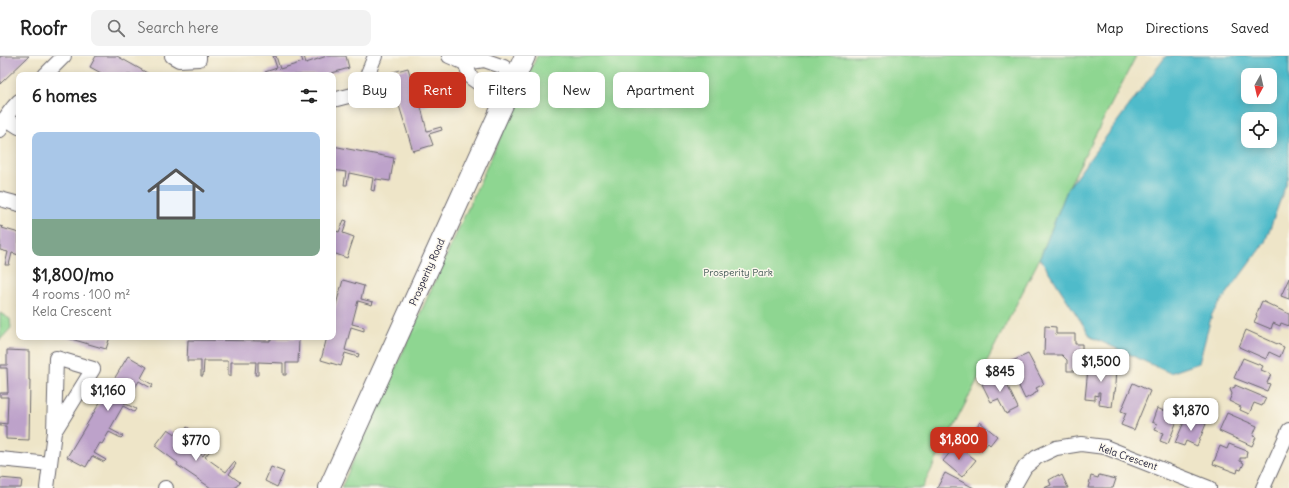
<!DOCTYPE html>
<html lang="en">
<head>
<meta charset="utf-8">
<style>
  body { margin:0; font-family:Delius,sans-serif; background:#f2f2f2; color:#222; height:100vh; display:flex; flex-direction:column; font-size:15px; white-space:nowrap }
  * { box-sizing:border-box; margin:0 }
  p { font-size:13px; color:#767676 }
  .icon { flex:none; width:22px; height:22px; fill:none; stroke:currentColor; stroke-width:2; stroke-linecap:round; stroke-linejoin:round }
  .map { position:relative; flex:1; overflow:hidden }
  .side { position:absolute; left:16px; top:16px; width:320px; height:268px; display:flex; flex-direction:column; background:#fff; border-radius:8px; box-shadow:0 2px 10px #0003 }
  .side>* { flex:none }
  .hud { position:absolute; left:348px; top:16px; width:380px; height:36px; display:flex; gap:8px }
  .needle { width:26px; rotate:188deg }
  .buttons { position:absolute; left:1241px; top:12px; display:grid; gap:8px }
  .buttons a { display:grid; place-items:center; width:36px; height:36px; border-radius:8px; background:#fff; box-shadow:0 2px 10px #0003; font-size:20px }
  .price { position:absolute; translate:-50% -34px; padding:0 9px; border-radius:8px; background:#fff; color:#222; font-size:13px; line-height:26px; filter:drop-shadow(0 1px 2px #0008) }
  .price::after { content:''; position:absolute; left:50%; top:24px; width:12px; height:9px; margin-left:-6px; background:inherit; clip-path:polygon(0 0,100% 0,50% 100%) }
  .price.selected { background:#c8321e; color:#fff }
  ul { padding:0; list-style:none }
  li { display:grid; align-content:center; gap:8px; height:212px; padding:0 16px }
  li span { display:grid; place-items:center; height:124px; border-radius:8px; color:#555 }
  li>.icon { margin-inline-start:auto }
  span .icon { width:72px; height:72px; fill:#fffc; stroke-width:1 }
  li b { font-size:17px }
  h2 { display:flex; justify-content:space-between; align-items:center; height:48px; padding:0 16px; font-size:17px }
  .tag { padding:0 14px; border-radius:8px; background:#fff; box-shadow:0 2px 10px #0003; font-size:14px; line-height:36px }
  .tag.selected { background:#c8321e; color:#fff }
  header { display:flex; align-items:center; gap:24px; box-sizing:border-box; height:56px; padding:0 20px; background:#fff; border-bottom:1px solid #e0e0e0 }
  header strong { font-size:19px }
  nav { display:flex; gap:22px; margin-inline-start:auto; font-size:14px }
  .search { width:280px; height:36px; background:#f2f2f2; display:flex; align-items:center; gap:10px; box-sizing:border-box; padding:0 14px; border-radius:8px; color:#767676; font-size:15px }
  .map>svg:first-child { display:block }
  .green { fill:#8ed691; stroke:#587c66 }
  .water { fill:#4fbbca; stroke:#386e82; fill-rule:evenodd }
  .building { fill:#bda2ca }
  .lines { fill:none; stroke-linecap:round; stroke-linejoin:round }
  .street-casing { stroke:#69666c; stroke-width:16 }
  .secondary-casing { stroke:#69666c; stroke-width:22 }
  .street { stroke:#fff; stroke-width:14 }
  .secondary { stroke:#fff; stroke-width:20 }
  .labels { text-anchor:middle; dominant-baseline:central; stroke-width:3; stroke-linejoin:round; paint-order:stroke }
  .street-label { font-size:10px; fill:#22223b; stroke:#fbf7ec }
  .park-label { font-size:10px; fill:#425855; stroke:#fbf7ec }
</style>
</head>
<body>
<header>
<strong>Roofr</strong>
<div class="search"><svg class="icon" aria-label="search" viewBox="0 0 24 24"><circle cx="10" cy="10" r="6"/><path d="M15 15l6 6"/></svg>Search here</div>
<nav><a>Map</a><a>Directions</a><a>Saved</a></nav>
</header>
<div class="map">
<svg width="1289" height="432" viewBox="0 0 1289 432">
  <rect width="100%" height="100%" fill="#fbf7ec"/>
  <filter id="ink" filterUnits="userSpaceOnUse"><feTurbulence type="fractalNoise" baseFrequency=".025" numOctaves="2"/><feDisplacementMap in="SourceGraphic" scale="8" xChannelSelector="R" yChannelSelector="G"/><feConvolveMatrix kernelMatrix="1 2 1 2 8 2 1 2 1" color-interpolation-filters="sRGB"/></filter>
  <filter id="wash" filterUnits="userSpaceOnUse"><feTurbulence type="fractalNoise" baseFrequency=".012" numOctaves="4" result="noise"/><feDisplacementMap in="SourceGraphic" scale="16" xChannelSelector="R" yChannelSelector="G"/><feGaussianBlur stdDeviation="0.9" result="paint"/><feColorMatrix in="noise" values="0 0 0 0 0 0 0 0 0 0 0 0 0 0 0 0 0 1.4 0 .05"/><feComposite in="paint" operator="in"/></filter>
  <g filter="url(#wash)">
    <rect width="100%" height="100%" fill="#eee5c8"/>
    <path class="green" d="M 537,0 L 1136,0 L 1068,132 L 1040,202 L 922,432 L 341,432 Z
      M 0,257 L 10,263 L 11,272 L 0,284 Z"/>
    <path class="water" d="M 1166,0 L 1289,0 L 1289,120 L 1265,186 L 1212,258 L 1199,307 L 1170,317 L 1091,281 L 1040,202 L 1068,132 ZM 1248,19 L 1270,19 L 1270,41 L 1248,41 ZM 1248,63 L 1270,63 L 1270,85 L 1248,85 Z"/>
    <g id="blocks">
      <path class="building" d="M 0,0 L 29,0 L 0,28 Z
        M 96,0 L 117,0 L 149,18 L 149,19 L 100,19 L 101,17 L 90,11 Z
        M 273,0 L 276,0 L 280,13 L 303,6 L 301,0 L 304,0 L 306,7 L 327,0 L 346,0 L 349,12 L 325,19 L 266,19 L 265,16 L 277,12 Z
        M 408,12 L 411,22 L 424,18 L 425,21 L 412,25 L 420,48 L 433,44 L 434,47 L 421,51 L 427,75 L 441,71 L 442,74 L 429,78 L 433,89 L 413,95 L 389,17 Z
        M 333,90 L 394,102 L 390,125 L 376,123 L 374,135 L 371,134 L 373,122 L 349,117 L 347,129 L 344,129 L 346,116 L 333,114 Z
        M 344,164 L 347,165 L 343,177 L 354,181 L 347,202 L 333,197 L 333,174 L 339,176 Z
        M 0,170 L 3,171 L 2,172 L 19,177 L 19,199 L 12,197 L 9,209 L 5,209 L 8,196 L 0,194 Z
        M 1289,222 L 1289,243 L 1281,240 Z
        M 343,224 L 364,230 L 361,243 L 373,246 L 372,249 L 358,245 L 352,268 L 364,271 L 364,275 L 351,271 L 345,294 L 359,298 L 358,301 L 345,297 L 341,310 L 321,304 L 327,281 L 333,281 L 333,259 Z
        M 1262,245 L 1289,258 L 1289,270 L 1281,267 L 1280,270 L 1273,267 L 1271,273 L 1254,266 L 1257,260 L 1256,259 Z
        M 1045,270 L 1056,271 L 1056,278 L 1075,278 L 1075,288 L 1082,288 L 1082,315 L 1067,315 L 1067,304 L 1062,299 L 1044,299 Z
        M 1246,274 L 1284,291 L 1280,301 L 1269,296 L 1266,303 L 1239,291 Z
        M 64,281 L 110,281 L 106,293 Z
        M 270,283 L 299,283 L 298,307 L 286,307 L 286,319 L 283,319 L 283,307 L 258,306 L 258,319 L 255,319 L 256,306 L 231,306 L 231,320 L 228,320 L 228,305 L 204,305 L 203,320 L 201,320 L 201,305 L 187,305 L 188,284 L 270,285 Z
        M 7,294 L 29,295 L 29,324 L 30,324 L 29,384 L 6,383 L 6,370 L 0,370 L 0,367 L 7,368 L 8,341 L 0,341 L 0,337 L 8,337 L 7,312 L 0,312 L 0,309 L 7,309 Z
        M 1028,298 L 1044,328 L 1036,332 L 1038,335 L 1036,336 L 1036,337 L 1025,343 L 1008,307 Z
        M 128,300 L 147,311 L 141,322 L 153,329 L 151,332 L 139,325 L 132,337 L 130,336 L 124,347 L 136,353 L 134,356 L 123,350 L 110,373 L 123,380 L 121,382 L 109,376 L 102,388 L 100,387 L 94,397 L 106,404 L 104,406 L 92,400 L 86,411 L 67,401 Z
        M 1089,302 L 1101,303 L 1099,316 L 1107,317 L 1107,311 L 1116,312 L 1115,329 L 1116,329 L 1115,336 L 1114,336 L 1112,351 L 1099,349 L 1100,336 L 1098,336 L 1098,340 L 1095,339 L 1095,344 L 1085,343 Z
        M 1243,302 L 1263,310 L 1261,314 L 1271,318 L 1267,327 L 1270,328 L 1267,335 L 1234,322 Z
        M 1002,318 L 1018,352 L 1006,358 L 998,343 L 991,346 L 982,328 Z
        M 1133,327 L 1150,335 L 1134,374 L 1121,369 L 1126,357 L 1121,355 Z
        M 1235,329 L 1266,342 L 1262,350 L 1254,347 L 1249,358 L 1240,354 L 1241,351 L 1229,345 L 1232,338 L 1230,333 L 1235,331 Z
        M 1165,351 L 1180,357 L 1168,388 L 1160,385 L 1163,377 L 1155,374 L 1157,368 L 1152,366 L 1157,352 L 1164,355 Z
        M 1227,357 L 1257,370 L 1253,380 L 1256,381 L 1252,390 L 1219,375 Z
        M 1187,359 L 1206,368 L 1197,390 L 1186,385 L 1184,390 L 1175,387 Z
        M 980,366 L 997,380 L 990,389 L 988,387 L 980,396 L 966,385 Z
        M 187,371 L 190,373 L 182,384 L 203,400 L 210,390 L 212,392 L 205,401 L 226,416 L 234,406 L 236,408 L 229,418 L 240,426 L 235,432 L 211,432 L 177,409 L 178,407 L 155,390 L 168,373 L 180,381 Z
        M 1229,388 L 1247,395 L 1246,402 L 1240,402 L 1240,405 L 1244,407 L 1241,414 L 1238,413 L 1237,417 L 1213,408 L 1220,390 L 1227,393 Z
        M 956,389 L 976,404 L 962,421 L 943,405 Z
        M 271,411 L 284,416 L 277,431 L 265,425 Z
        M 945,417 L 974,432 L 937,432 Z
        M 1058,419 L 1059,421 L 1062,419 L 1068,432 L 1044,432 L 1051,429 L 1049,424 Z
        M 1099,419 L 1116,423 L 1113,432 L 1088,432 L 1091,420 L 1098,422 Z
        M 0,422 L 22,424 L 21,432 L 0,432 Z"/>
    </g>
  </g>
  <g filter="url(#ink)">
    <use href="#blocks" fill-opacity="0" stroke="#69666c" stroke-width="1"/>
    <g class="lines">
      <defs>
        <path id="street" d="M 172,0 L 179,4 L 199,3 L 199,0
          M 449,0 L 465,7 L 484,4 L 504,11 L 511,30 L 491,36 L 471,22 L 465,7
          M 45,19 L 64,0
          M 333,44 L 360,37 L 375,0
          M 5,62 L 19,71
          M 0,74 C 4,62 10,54 19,45
          M 0,143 L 19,148
          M 0,403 L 50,408
          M 47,432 L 54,376 L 56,302 L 93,313 L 54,376
          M 165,432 L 166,432
          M 1013,432 L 1025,411 L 1037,401 L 1056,392 L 1081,388 L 1105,391 L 1209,432
          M 1263,432 L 1289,374"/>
        <path id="secondary" d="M 329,432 L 525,0"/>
      </defs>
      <use href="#street" class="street-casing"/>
      <use href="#secondary" class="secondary-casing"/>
      <use href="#street" class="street"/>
      <use href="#secondary" class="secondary"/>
    </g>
  </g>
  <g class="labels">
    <g class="street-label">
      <text transform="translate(427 216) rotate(-66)">Prosperity Road</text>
      <text transform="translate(1128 401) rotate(19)">Kela Crescent</text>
    </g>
    <g class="park-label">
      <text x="738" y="216">Prosperity Park</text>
    </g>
  </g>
</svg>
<div class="buttons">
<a><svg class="needle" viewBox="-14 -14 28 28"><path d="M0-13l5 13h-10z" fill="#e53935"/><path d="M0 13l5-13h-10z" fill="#767676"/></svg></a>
<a><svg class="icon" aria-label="locate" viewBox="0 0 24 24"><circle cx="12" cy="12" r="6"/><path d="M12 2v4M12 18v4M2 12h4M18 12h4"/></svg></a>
</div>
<b class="price" style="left:1101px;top:327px">$1,500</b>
<b class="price" style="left:1000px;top:337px">$845</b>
<b class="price" style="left:108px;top:356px">$1,160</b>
<b class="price" style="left:1191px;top:376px">$1,870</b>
<b class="price selected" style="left:959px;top:405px">$1,800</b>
<b class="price" style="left:196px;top:406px">$770</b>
<div class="hud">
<a class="tag">Buy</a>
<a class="tag selected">Rent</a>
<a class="tag">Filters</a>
<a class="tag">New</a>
<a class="tag">Apartment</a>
</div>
<section class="side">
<h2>6 homes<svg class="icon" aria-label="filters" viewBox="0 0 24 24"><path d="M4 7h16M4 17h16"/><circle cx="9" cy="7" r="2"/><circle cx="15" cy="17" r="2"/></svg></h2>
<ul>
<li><span style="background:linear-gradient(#a9c7e8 70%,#7fa58c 0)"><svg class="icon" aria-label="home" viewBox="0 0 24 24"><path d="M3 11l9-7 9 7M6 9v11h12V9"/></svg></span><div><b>$1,800/mo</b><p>4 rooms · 100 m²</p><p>Kela Crescent</p></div></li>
</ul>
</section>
</div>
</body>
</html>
